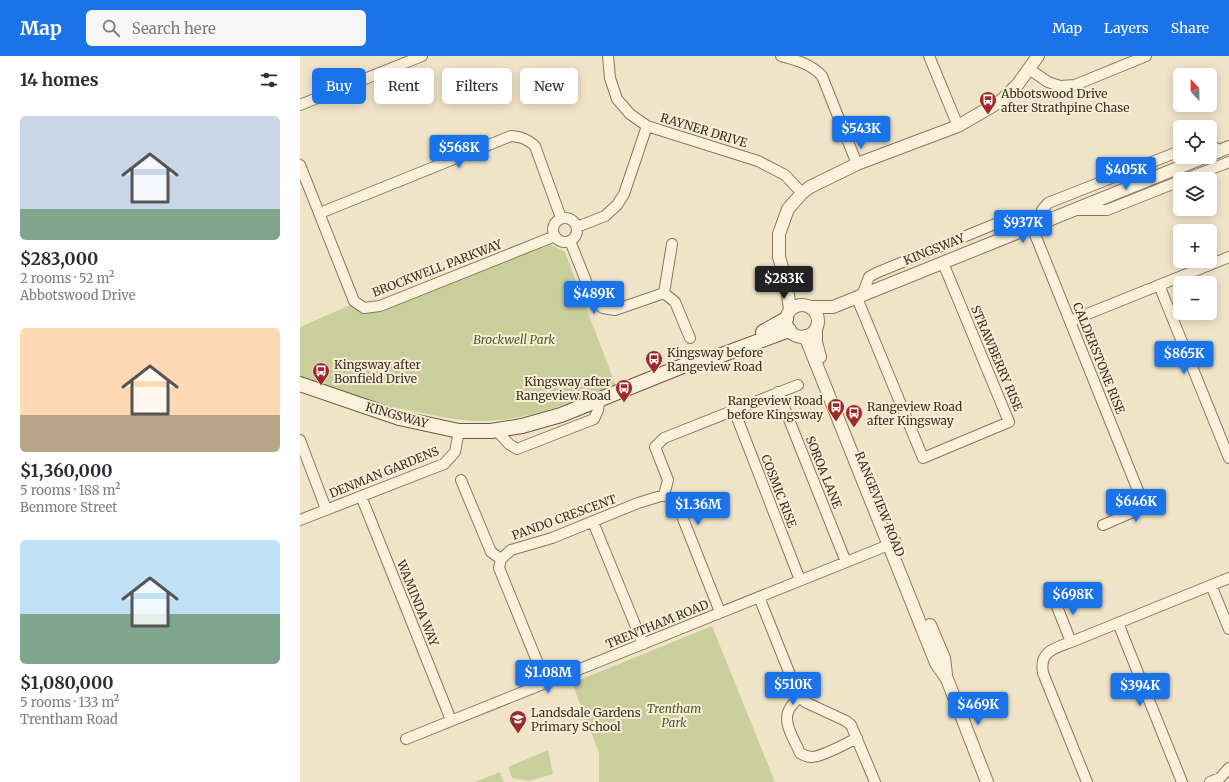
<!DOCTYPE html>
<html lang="en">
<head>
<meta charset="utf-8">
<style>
  body { margin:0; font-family:Merriweather,serif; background:#f7f7f7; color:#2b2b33; height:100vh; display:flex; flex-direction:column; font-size:15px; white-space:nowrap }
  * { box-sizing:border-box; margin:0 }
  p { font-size:13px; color:#7c7c81 }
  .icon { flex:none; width:22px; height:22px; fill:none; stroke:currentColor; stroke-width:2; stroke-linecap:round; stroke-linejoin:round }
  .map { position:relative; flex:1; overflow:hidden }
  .panel { display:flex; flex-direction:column; background:#fff; width:300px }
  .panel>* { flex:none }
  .guide { position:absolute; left:12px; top:12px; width:380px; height:36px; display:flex; gap:8px }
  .needle { width:26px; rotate:338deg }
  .fabs { position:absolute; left:873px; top:12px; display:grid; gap:8px }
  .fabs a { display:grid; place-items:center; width:44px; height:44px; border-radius:6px; background:#fff; box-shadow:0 2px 10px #0003; font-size:20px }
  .price { position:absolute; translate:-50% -34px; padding:0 9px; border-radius:4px; background:#1a73e8; color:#fff; font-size:13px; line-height:26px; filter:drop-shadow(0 1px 2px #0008) }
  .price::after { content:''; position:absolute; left:50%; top:24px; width:12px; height:9px; margin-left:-6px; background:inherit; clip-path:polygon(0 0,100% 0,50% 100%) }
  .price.selected { background:#222; color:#fff }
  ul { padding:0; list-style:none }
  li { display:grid; align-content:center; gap:8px; height:212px; padding:0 20px }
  li span { display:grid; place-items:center; height:124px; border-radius:6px; color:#555 }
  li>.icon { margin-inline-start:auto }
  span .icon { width:72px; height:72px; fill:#fffc; stroke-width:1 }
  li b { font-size:17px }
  h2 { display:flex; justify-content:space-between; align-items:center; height:48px; padding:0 20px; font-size:17px }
  .pill { padding:0 14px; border-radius:6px; background:#fff; box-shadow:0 2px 10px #0003; font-size:14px; line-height:36px }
  .pill.selected { background:#1a73e8; color:#fff }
  header { display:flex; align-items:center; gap:24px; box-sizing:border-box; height:56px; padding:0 20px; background:#1a73e8; color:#fff }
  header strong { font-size:19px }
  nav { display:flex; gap:22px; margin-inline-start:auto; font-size:14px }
  .search { width:280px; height:36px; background:#f7f7f7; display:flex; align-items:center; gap:10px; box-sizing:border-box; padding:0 14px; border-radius:6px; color:#7c7c81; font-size:15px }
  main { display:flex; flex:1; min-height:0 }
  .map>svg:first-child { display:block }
  .green { fill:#c9cf9b }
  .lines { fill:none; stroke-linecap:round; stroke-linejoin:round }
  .minor-casing { stroke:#8d765c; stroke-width:12 }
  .tertiary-casing { stroke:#8d765c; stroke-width:14 }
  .secondary-casing { stroke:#6f573f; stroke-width:16 }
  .minor { stroke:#faf1dc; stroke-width:10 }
  .tertiary { stroke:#faf1dc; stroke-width:12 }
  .secondary { stroke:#faf1dc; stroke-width:14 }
  .labels { text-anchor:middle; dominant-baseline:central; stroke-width:4; stroke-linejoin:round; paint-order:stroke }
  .poi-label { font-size:12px; fill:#3d2e20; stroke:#f7eed8; text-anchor:start }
  .street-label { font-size:12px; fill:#3d2e20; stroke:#f7eed8 }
  .park-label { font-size:12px; font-style:italic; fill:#4d5a26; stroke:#f7eed8 }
</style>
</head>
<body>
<header>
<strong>Map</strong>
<div class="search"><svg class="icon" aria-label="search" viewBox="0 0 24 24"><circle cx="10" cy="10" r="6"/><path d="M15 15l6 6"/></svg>Search here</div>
<nav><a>Map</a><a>Layers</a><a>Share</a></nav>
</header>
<main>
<section class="panel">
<h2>14 homes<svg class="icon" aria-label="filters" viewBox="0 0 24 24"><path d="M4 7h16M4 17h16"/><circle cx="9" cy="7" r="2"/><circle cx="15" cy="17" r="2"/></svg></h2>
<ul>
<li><span style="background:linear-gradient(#c9d6e8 75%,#7fa58c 0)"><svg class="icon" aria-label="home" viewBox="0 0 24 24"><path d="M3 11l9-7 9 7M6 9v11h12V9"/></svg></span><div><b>$283,000</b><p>2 rooms · 52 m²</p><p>Abbotswood Drive</p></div></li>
<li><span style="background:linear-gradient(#ffd9b3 70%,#b9a48a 0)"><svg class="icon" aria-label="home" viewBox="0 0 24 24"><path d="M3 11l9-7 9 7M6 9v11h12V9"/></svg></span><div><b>$1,360,000</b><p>5 rooms · 188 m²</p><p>Benmore Street</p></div></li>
<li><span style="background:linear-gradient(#bfe0f5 60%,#7fa58c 0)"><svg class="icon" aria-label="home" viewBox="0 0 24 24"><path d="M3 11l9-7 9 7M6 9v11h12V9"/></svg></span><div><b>$1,080,000</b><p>5 rooms · 133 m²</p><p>Trentham Road</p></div></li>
</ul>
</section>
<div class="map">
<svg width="929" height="726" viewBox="0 0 929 726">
  <rect width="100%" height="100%" fill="#f0e4c8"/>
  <path class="green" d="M 250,188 L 265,196 L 316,330 C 278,344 240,360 199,364 C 170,367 146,362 118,356 C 78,349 39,337 0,327 L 0,271 L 57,246 L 71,251 Z
    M 412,570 L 475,726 L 299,726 L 299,697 L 272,627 Z
    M 248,694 L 253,718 L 229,725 L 212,722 L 208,711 Z
    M 200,716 L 204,726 L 175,726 Z"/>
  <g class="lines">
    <defs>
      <path id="minor" d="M 308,0 L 310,22 L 317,43 L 330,58 L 347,70 L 458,105 L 485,119 L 502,137
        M 481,0 C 496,4 511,8 522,20 L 557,108
        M 629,0 L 658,70
        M 729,13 L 748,26 L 760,30 L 775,29 L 846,0
        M 0,49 L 122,0
        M 910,88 L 920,95
        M 0,109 L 54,245 L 64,252 L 80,250 L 255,180
        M 886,123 L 929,106
        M 776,154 L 807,154 L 880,125
        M 20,157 L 211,80 C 222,81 227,83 235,90 L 261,162
        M253 174a12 12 0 1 1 24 0a12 12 0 1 1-24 0Z
        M 743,167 L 742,154 L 748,147 L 880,95
        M 277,171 L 305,160 L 317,149 L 324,138 L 347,70
        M 732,171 L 841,442 L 840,453 L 803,469
        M 270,185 L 294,245 L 303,252 L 315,254 L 364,237
        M 859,229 L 929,402
        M 364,237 L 375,246 L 390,282
        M 364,237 L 372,188
        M 562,240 L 569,221 L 576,217 L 695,168 L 703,166 L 718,177
        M 557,242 L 623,402 L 709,366 L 643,207
        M 770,265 L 929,201
        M 478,336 L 546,506
        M 434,354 L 500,524
        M 196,374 L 209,388 L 217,393 L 222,391 L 294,363 L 298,354 L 300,343
        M 0,384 L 26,453
        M 161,424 L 191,496 L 201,503
        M 364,439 L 368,424 L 355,391 L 364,382 L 498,329
        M 61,440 L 151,664
        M 0,464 L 144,408 L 155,396 L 159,375
        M 293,466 L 343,588
        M 911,529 L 929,573
        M 459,541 L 499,641 L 505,646 L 546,665 L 551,669 L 575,726
        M 754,543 L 771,586
        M 818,567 L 882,726
        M 246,627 L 199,512 L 201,503 L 211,494 L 252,482 L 338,447 L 364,439 L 376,445 L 420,556
        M 499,641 C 496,645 491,649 489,654 C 482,666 495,685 500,697 C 503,699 507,701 512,701 C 524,700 545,688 557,682
        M 106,683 L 596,486
        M 787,726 L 743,617 C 739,595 755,592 771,586 L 929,522
        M 910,726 L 920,722 L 929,712"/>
      <path id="tertiary" d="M 910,99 L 929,91
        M486 265a16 16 0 1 1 32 0a16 16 0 1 1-32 0Z
        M 510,251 L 533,251 L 905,101
        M 490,253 L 486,225 L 479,201 L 479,178 L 488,153 L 502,137 L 510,131 L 557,108 L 658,70 L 701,45 L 718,28 L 738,0
        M 516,272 L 516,286 L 520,301
        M 505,280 L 636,607 L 647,623 L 687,726
        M 630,569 L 644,602 L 646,618"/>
      <path id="secondary" d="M 463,276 L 486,263
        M 0,328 L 99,362 L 159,375 L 191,375 L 222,370 L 261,359 L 405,301 L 419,300 L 489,274"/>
    </defs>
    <use href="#minor" class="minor-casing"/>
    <use href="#tertiary" class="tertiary-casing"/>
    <use href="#secondary" class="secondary-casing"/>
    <use href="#minor" class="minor"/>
    <use href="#tertiary" class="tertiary"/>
    <use href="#secondary" class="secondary"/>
  </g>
  <defs>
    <symbol id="bus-pin" viewBox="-11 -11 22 30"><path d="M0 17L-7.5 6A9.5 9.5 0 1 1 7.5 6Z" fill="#9e2a2b" stroke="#f7eed8"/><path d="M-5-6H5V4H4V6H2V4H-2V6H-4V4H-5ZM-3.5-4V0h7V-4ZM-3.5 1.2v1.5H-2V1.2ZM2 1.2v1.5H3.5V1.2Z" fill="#fff"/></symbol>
    <symbol id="school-pin" viewBox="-11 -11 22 30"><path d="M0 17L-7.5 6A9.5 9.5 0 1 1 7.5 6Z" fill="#9e2a2b" stroke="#f7eed8"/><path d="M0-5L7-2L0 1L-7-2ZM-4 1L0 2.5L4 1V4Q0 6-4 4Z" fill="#fff"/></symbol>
  </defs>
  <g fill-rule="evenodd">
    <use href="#bus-pin" x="678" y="34" width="20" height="27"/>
    <use href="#bus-pin" x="344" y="293" width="20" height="27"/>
    <use href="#bus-pin" x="11" y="305" width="20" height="27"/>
    <use href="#bus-pin" x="314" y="322" width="20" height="27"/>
    <use href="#bus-pin" x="526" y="341" width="20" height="27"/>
    <use href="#bus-pin" x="544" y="347" width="20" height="27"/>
    <use href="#school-pin" x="208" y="653" width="20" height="27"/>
  </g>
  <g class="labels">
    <g class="poi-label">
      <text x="701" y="37">Abbotswood Drive<tspan x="701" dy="14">after Strathpine Chase</tspan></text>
      <text x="367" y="296">Kingsway before<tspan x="367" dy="14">Rangeview Road</tspan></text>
      <text x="34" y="308">Kingsway after<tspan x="34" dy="14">Bonfield Drive</tspan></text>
      <text x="311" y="325" text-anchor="end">Kingsway after<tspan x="311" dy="14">Rangeview Road</tspan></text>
      <text x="523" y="344" text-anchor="end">Rangeview Road<tspan x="523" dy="14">before Kingsway</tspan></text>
      <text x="567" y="350">Rangeview Road<tspan x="567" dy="14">after Kingsway</tspan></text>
      <text x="231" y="656">Landsdale Gardens<tspan x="231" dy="14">Primary School</tspan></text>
    </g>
    <g class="street-label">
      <text transform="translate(404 74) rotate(17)">RAYNER DRIVE</text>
      <text transform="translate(634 193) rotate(-22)">KINGSWAY</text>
      <text transform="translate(137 212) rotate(-21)">BROCKWELL PARKWAY</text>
      <text transform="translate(697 302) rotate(67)">STRAWBERRY RISE</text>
      <text transform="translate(799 302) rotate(68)">CALDERSTONE RISE</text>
      <text transform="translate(97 359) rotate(16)">KINGSWAY</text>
      <text transform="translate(84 416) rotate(-22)">DENMAN GARDENS</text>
      <text transform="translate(524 416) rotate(68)">SOROA LANE</text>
      <text transform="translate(479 435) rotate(69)">COSMIC RISE</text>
      <text transform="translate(580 448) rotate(68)">RANGEVIEW ROAD</text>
      <text transform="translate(264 461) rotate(-20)">PANDO CRESCENT</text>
      <text transform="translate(118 547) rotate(68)">WAMINDA WAY</text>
      <text transform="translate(357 568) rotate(-22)">TRENTHAM ROAD</text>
    </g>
    <g class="park-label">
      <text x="214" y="283">Brockwell Park</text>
      <text x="374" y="652">Trentham<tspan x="374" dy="14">Park</tspan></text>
    </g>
  </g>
</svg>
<div class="fabs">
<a><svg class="needle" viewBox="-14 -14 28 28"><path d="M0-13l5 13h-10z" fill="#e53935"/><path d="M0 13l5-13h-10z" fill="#7c7c81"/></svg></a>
<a><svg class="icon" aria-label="locate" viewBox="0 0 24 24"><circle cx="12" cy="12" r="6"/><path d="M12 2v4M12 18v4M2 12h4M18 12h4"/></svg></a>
<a><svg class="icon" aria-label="layers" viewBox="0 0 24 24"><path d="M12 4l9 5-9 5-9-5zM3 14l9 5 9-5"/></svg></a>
<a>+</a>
<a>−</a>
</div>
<b class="price" style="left:561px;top:94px">$543K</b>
<b class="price" style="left:159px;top:113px">$568K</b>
<b class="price" style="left:826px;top:135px">$405K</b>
<b class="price" style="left:723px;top:188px">$937K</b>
<b class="price selected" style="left:484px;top:244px">$283K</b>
<b class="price" style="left:294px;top:259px">$489K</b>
<b class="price" style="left:884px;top:319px">$865K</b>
<b class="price" style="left:836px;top:467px">$646K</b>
<b class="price" style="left:398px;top:470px">$1.36M</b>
<b class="price" style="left:773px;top:560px">$698K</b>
<b class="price" style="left:248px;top:638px">$1.08M</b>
<b class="price" style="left:493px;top:650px">$510K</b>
<b class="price" style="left:840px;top:651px">$394K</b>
<b class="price" style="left:678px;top:670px">$469K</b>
<div class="guide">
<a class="pill selected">Buy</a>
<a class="pill">Rent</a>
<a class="pill">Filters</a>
<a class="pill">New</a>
</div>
</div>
</main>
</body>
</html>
